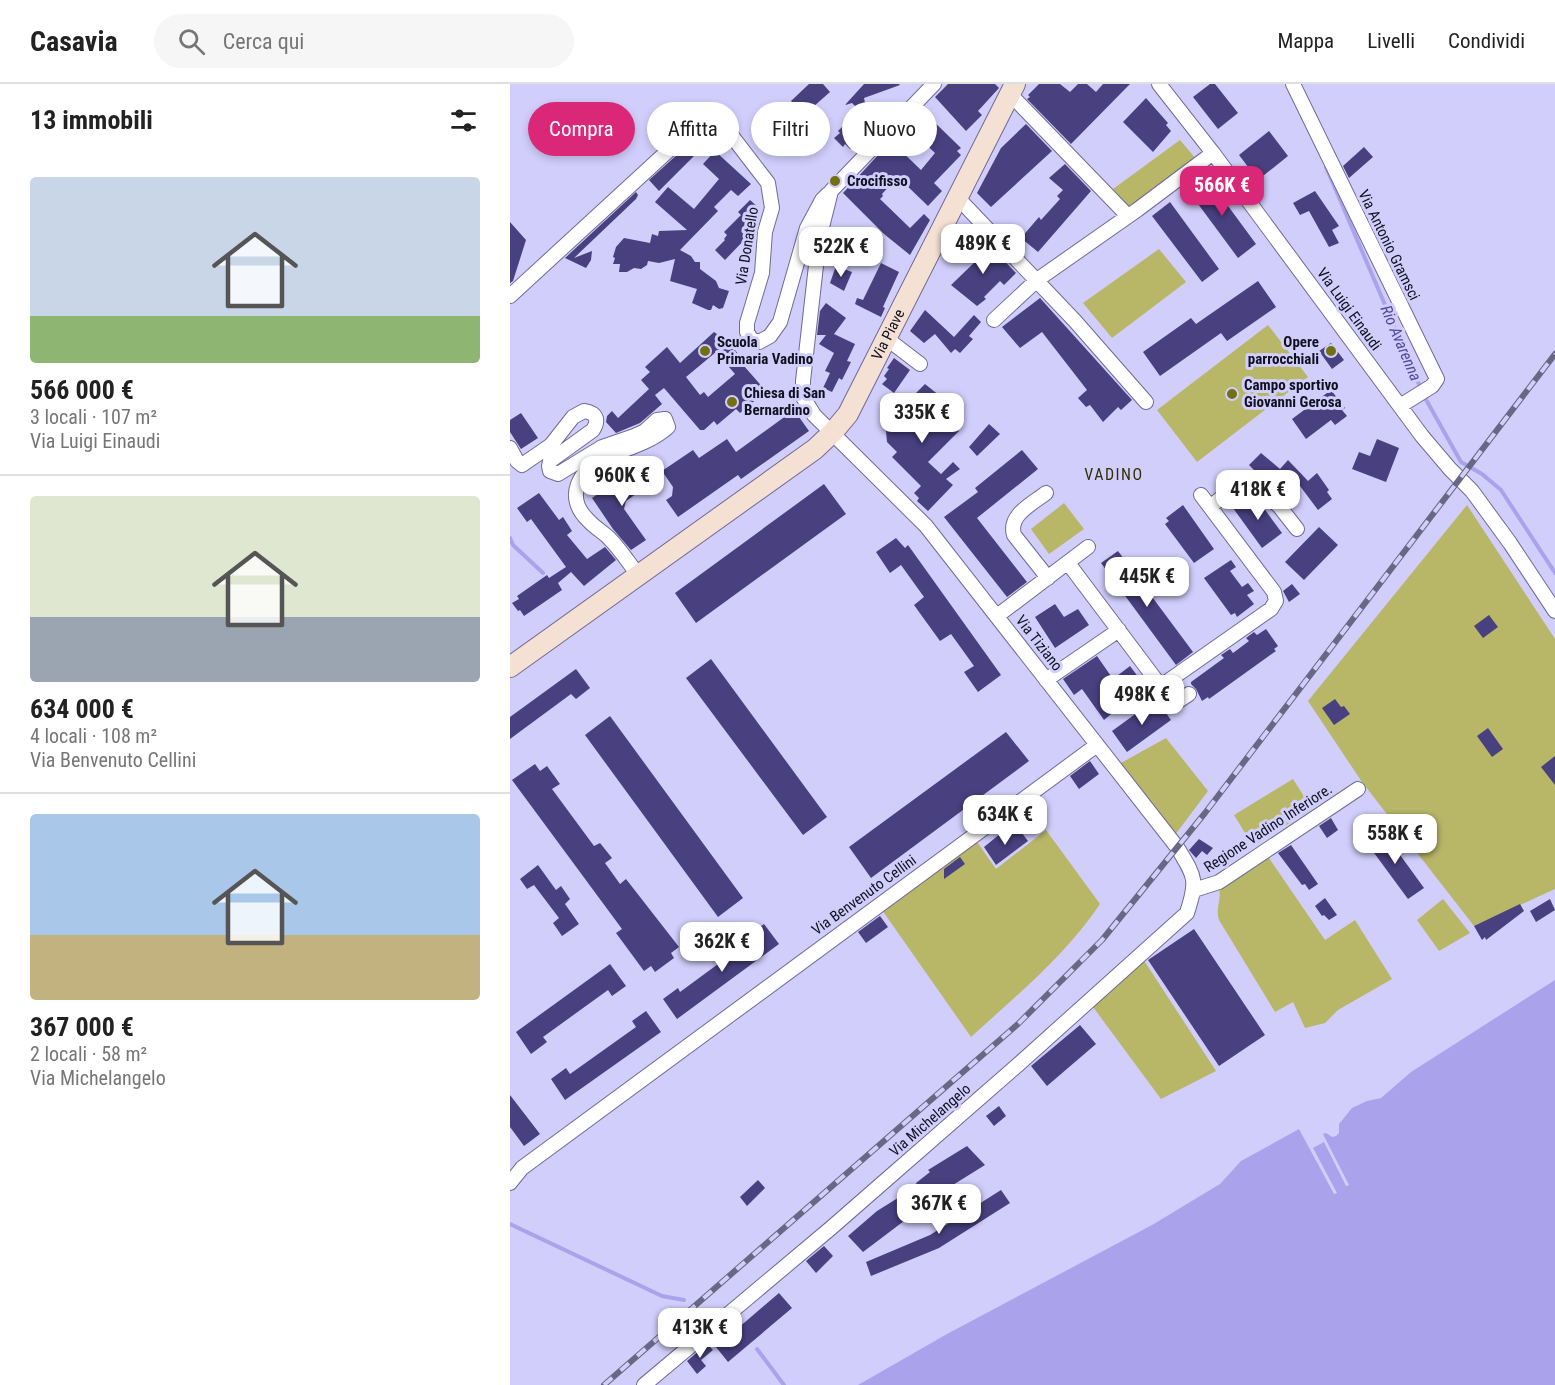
<!DOCTYPE html>
<html lang="it">
<head>
<meta charset="utf-8">
<style>
  body { margin:0; font-family:"Roboto Condensed",sans-serif; background:#f6f6f6; color:#222; height:100vh; display:flex; flex-direction:column; font-size:22px; white-space:nowrap }
  * { box-sizing:border-box; margin:0 }
  p { font-size:20px; color:#767676 }
  .icon { flex:none; width:33px; height:33px; fill:none; stroke:currentColor; stroke-width:2; stroke-linecap:round; stroke-linejoin:round }
  .map { position:relative; flex:1; overflow:hidden }
  .drawer { display:flex; flex-direction:column; background:#fff; width:510px }
  .drawer>* { flex:none }
  .banner { position:absolute; left:18px; top:18px; width:570px; height:54px; display:flex; gap:12px }
  .price { position:absolute; translate:-50% -51px; padding:0 14px; border-radius:12px; background:#fff; color:#222; font-size:20px; line-height:39px; filter:drop-shadow(0 2px 3px #0008) }
  .price::after { content:''; position:absolute; left:50%; top:36px; width:18px; height:14px; margin-left:-9px; background:inherit; clip-path:polygon(0 0,100% 0,50% 100%) }
  .price.on { background:#db2777; color:#fff }
  ul { padding:0; list-style:none }
  li { display:grid; align-content:center; gap:12px; height:318px; padding:0 30px }
  li+li { border-top:2px solid #e0e0e0 }
  li span { display:grid; place-items:center; height:186px; border-radius:6px; color:#555 }
  li>.icon { margin-inline-start:auto }
  span .icon { width:108px; height:108px; fill:#fffc; stroke-width:1 }
  li b { font-size:26px }
  h2 { display:flex; justify-content:space-between; align-items:center; height:72px; padding:0 30px; font-size:26px }
  .tag { padding:0 21px; border-radius:27px; background:#fff; box-shadow:0 3px 9px #0003; font-size:21px; line-height:54px }
  .tag.on { background:#db2777; color:#fff }
  header { display:flex; align-items:center; gap:36px; box-sizing:border-box; height:84px; padding:0 30px; background:#fff; border-bottom:2px solid #e0e0e0 }
  header strong { font-size:28px }
  nav { display:flex; gap:33px; margin-inline-start:auto; font-size:21px }
  .search { width:420px; height:54px; background:#f6f6f6; display:flex; align-items:center; gap:15px; box-sizing:border-box; padding:0 21px; border-radius:33px; color:#767676; font-size:22px }
  main { display:flex; flex:1; min-height:0 }
  .map>svg:first-child { display:block }
  .green { fill:#b8b667 }
  .water { fill:#aaa3ec }
  .lines { fill:none; stroke-linecap:round; stroke-linejoin:round }
  .stream { stroke:#aaa3ec; stroke-width:4 }
  .building { fill:#494080; fill-rule:evenodd }
  .minor-casing { stroke:#6e6b94; stroke-width:16 }
  .secondary-casing { stroke:#6e6b94; stroke-width:22 }
  .minor { stroke:#fff; stroke-width:14 }
  .secondary { stroke:#f5e0d4; stroke-width:20 }
  .rail-casing { stroke:#696784; stroke-width:6 }
  .rail { stroke:#d1cefc; stroke-width:4; stroke-dasharray:11; stroke-linecap:butt }
  .poi-dot { fill:#737012; stroke:#d1cefc; stroke-width:2 }
  .labels { text-anchor:middle; dominant-baseline:central; stroke-width:6; stroke-linejoin:round; paint-order:stroke }
  .poi-label { font-size:15px; font-weight:bold; fill:#11101f; stroke:#d1cefc; text-anchor:start }
  .street-label { font-size:15px; fill:#11101f; stroke:#d1cefc }
  .water-label { font-size:16px; font-style:italic; fill:#55479c; stroke:#d1cefc }
  .neighbourhood-label { font-size:16px; letter-spacing:1.5px; fill:#312f04; stroke:#d1cefc }
</style>
</head>
<body>
<header>
<strong>Casavia</strong>
<div class="search"><svg class="icon" aria-label="search" viewBox="0 0 24 24"><circle cx="10" cy="10" r="6"/><path d="M15 15l6 6"/></svg>Cerca qui</div>
<nav><a>Mappa</a><a>Livelli</a><a>Condividi</a></nav>
</header>
<main>
<section class="drawer">
<h2>13 immobili<svg class="icon" aria-label="filters" viewBox="0 0 24 24"><path d="M4 7h16M4 17h16"/><circle cx="9" cy="7" r="2"/><circle cx="15" cy="17" r="2"/></svg></h2>
<ul>
<li><span style="background:linear-gradient(#c9d6e8 75%,#8fb573 0)"><svg class="icon" aria-label="home" viewBox="0 0 24 24"><path d="M3 11l9-7 9 7M6 9v11h12V9"/></svg></span><div><b>566 000 €</b><p>3 locali · 107 m²</p><p>Via Luigi Einaudi</p></div></li>
<li><span style="background:linear-gradient(#dfe7d0 65%,#9aa5b1 0)"><svg class="icon" aria-label="home" viewBox="0 0 24 24"><path d="M3 11l9-7 9 7M6 9v11h12V9"/></svg></span><div><b>634 000 €</b><p>4 locali · 108 m²</p><p>Via Benvenuto Cellini</p></div></li>
<li><span style="background:linear-gradient(#a9c7e8 65%,#c2b280 0)"><svg class="icon" aria-label="home" viewBox="0 0 24 24"><path d="M3 11l9-7 9 7M6 9v11h12V9"/></svg></span><div><b>367 000 €</b><p>2 locali · 58 m²</p><p>Via Michelangelo</p></div></li>
</ul>
</section>
<div class="map">
<svg width="1045" height="1301" viewBox="0 0 1045 1301">
  <rect width="100%" height="100%" fill="#d1cefc"/>
  <path class="green" d="M 670,56 L 687,76 L 620,126 L 603,105 Z
    M 649,165 L 676,198 L 602,254 L 573,219 Z
    M 758,241 L 798,293 L 687,378 L 647,326 Z
    M 554,419 L 574,445 L 539,470 L 521,445 Z
    M 957,421 L 1045,555 L 1045,805 L 964,842 L 852,698 L 798,617 Z
    M 656,654 L 698,707 L 665,751 L 611,679 Z
    M 783,695 L 802,725 L 743,762 L 724,731 Z
    M 536,746 L 590,820 C 556,871 506,912 461,953 L 372,826 L 465,755 L 486,785 Z
    M 757,771 L 815,856 L 845,836 L 882,895 L 828,926 L 815,939 L 795,944 L 783,918 L 765,928 L 709,836 C 705,823 712,816 709,804 Z
    M 933,815 L 960,849 L 929,867 L 907,836 Z
    M 633,875 L 706,987 L 651,1015 L 583,923 Z"/>
  <path class="water" d="M 1045,896 L 1045,1301 L 348,1301 L 437,1250 L 642,1141 L 710,1100 L 731,1077 L 789,1045 L 824,1110 L 827,1109 L 803,1064 L 814,1058 L 836,1102 L 839,1101 L 813,1050 L 816,1049 L 822,1053 L 826,1052 L 829,1049 L 829,1040 L 842,1024 L 857,1017 L 871,1014 L 901,988 Z"/>
  <g class="lines">
    <path class="stream" d="M 816,83 L 911,305
      M 914,312 L 951,378 L 972,390 L 991,406 L 1045,489
      M 0,454 L 3,461 L 33,489
      M 0,1140 L 152,1212 L 174,1216
      M 247,1265 L 274,1301"/>
  </g>
  <path class="building" d="M 299,0 L 313,0 L 320,8 L 294,31 L 281,17 Z
    M 354,0 L 389,0 L 390,1 L 354,14 L 355,19 L 348,25 L 342,19 L 335,21 Z
    M 438,0 L 485,0 L 489,4 L 468,27 L 472,31 L 456,47 L 425,13 Z
    M 529,0 L 550,0 L 560,8 L 568,0 L 577,0 L 586,8 L 593,0 L 620,0 L 561,60 L 517,15 L 520,13 L 518,11 Z
    M 700,0 L 705,0 L 728,29 L 708,45 L 683,13 Z
    M 636,14 L 658,39 L 656,41 L 661,47 L 643,68 L 613,38 Z
    M 344,31 L 358,47 L 344,63 L 340,65 L 335,60 L 333,63 L 324,54 L 330,49 L 328,47 Z
    M 418,32 L 451,64 L 447,67 L 451,71 L 424,99 L 432,107 L 418,122 L 390,95 L 386,99 L 384,97 L 372,110 L 373,112 L 370,115 L 400,144 L 414,130 L 420,136 L 400,171 L 374,150 L 333,109 L 381,57 L 411,86 L 425,69 L 402,47 Z
    M 516,40 L 542,67 L 481,123 L 467,109 L 491,64 Z
    M 759,47 L 778,72 L 748,96 L 729,71 Z
    M 178,61 L 187,69 L 149,107 L 139,96 Z
    M 854,63 L 863,73 L 839,94 L 833,82 Z
    M 205,67 L 241,100 L 228,112 L 221,106 L 204,123 L 208,127 L 170,166 L 181,172 L 185,178 L 190,178 L 190,185 L 206,197 L 209,204 L 219,207 L 213,224 L 209,225 L 203,221 L 201,226 L 198,226 L 182,219 L 187,205 L 160,197 L 165,175 L 149,179 L 138,177 L 137,181 L 131,185 L 124,184 L 117,188 L 109,188 L 110,180 L 103,180 L 105,174 L 103,173 L 106,163 L 114,154 L 140,159 L 142,150 L 148,152 L 149,147 L 177,146 L 145,118 L 158,103 L 184,125 L 209,95 L 193,80 Z
    M 555,80 L 581,107 L 528,168 L 511,154 L 529,133 L 531,136 L 550,115 L 547,112 L 553,106 L 539,94 Z
    M 696,92 L 746,160 L 728,174 L 677,105 Z
    M 805,107 L 829,142 L 822,146 L 829,159 L 819,163 L 799,127 L 790,131 L 783,119 Z
    M 126,108 L 128,111 L 126,115 L 64,174 L 82,167 L 81,176 L 76,184 L 55,174 Z
    M 240,116 L 250,125 L 232,144 L 239,151 L 215,176 L 205,166 L 215,156 L 214,155 L 217,151 L 214,148 L 231,131 L 228,128 Z
    M 660,118 L 709,185 L 692,198 L 642,132 Z
    M 0,138 L 16,156 L 3,197 L 0,199 Z
    M 476,158 L 506,189 L 494,201 L 490,197 L 474,213 L 476,215 L 467,222 L 441,201 L 467,176 L 462,172 Z
    M 371,179 L 389,188 L 373,223 L 375,224 L 371,233 L 345,220 L 347,214 L 353,216 Z
    M 326,182 L 342,188 L 334,207 L 320,199 Z
    M 748,197 L 766,223 L 717,257 L 711,249 L 650,292 L 633,268 L 681,234 L 686,240 Z
    M 530,214 L 622,316 L 611,326 L 608,323 L 593,338 L 580,321 L 576,323 L 568,314 L 577,306 L 532,248 L 510,264 L 492,243 Z
    M 316,219 L 336,234 L 324,250 L 345,260 L 337,277 L 341,278 L 332,296 L 329,294 L 322,308 L 313,304 L 320,289 L 315,287 L 324,269 L 309,260 L 316,251 L 307,251 L 310,227 Z
    M 415,226 L 444,253 L 464,231 L 471,238 L 459,252 L 463,255 L 450,269 L 445,265 L 441,269 L 425,250 L 414,259 L 400,247 Z
    M 204,248 L 217,257 L 237,280 L 234,282 L 256,307 L 230,329 L 226,325 L 207,341 L 204,337 L 194,346 L 190,346 L 154,304 L 145,311 L 152,320 L 130,339 L 106,349 L 96,338 L 97,332 L 102,327 L 108,334 L 139,305 L 131,296 L 140,288 L 135,283 L 157,263 L 170,279 ZM 206,268 L 225,290 L 198,313 L 194,308 L 190,311 L 176,293 Z
    M 821,259 L 834,276 L 822,285 L 809,267 Z
    M 384,274 L 400,286 L 384,309 L 372,300 L 377,295 L 374,292 L 379,285 L 377,284 Z
    M 415,300 L 430,312 L 422,321 L 449,347 L 418,378 L 431,390 L 443,378 L 450,385 L 436,395 L 443,401 L 418,427 L 407,417 L 409,414 L 404,409 L 411,402 L 382,373 L 387,368 L 377,358 L 376,347 L 380,335 Z
    M 821,306 L 835,324 L 832,326 L 837,332 L 825,341 L 821,336 L 796,355 L 782,335 Z
    M 284,326 L 299,347 L 231,395 L 228,391 L 168,433 L 156,416 L 162,412 L 163,403 L 152,387 L 183,366 L 189,374 L 217,355 L 226,368 Z
    M 11,329 L 28,354 L 11,365 L 0,348 L 0,336 Z
    M 479,340 L 490,350 L 467,372 L 459,363 Z
    M 867,355 L 889,364 L 876,398 L 842,385 L 849,368 L 860,372 Z
    M 512,366 L 528,385 L 467,434 L 517,498 L 497,513 L 434,433 L 468,408 L 465,404 Z
    M 751,369 L 770,385 L 778,376 L 798,397 L 807,389 L 819,406 L 817,408 L 822,415 L 808,426 L 784,394 L 773,406 L 755,388 L 751,393 L 739,381 Z
    M 127,383 L 139,401 L 116,417 L 114,425 L 136,456 L 121,466 L 103,445 L 82,414 Z
    M 314,400 L 336,430 L 186,539 L 165,509 Z
    M 29,409 L 49,436 L 53,433 L 62,447 L 57,451 L 77,475 L 95,463 L 106,476 L 74,502 L 61,488 L 48,499 L 52,506 L 14,532 L 10,526 L 8,527 L 2,519 L 9,515 L 7,512 L 37,491 L 39,494 L 56,483 L 21,435 L 17,438 L 7,424 Z
    M 740,412 L 750,419 L 772,449 L 752,464 L 723,424 Z
    M 673,421 L 704,465 L 684,479 L 655,440 L 659,437 L 656,434 Z
    M 809,443 L 828,461 L 794,496 L 775,478 Z
    M 386,454 L 395,464 L 398,461 L 491,591 L 468,608 L 454,588 L 464,582 L 441,550 L 430,557 L 404,521 L 414,513 L 391,481 L 380,489 L 366,468 Z
    M 608,467 L 683,568 L 666,581 L 591,479 Z
    M 721,476 L 726,483 L 720,487 L 732,503 L 738,499 L 744,507 L 737,511 L 744,520 L 727,533 L 725,529 L 721,531 L 694,494 Z
    M 782,500 L 790,510 L 779,518 L 773,507 Z
    M 545,520 L 554,533 L 568,525 L 579,541 L 545,564 L 525,533 Z
    M 979,531 L 988,543 L 973,554 L 964,542 Z
    M 756,545 L 768,562 L 764,565 L 766,567 L 699,615 L 698,613 L 692,617 L 686,605 L 681,600 L 681,598 L 714,574 L 711,571 L 720,565 L 723,569 L 739,557 L 736,554 L 744,548 L 747,551 Z
    M 587,572 L 603,595 L 620,582 L 635,602 L 594,636 L 572,605 L 564,611 L 553,595 Z
    M 201,575 L 317,733 L 293,751 L 176,594 Z
    M 66,585 L 80,604 L 66,615 L 61,610 L 0,655 L 0,633 Z
    M 646,615 L 661,636 L 617,668 L 602,647 Z
    M 825,615 L 831,623 L 834,622 L 840,630 L 824,641 L 812,624 Z
    M 100,632 L 233,814 L 208,833 L 75,651 Z
    M 978,644 L 993,665 L 982,673 L 967,652 Z
    M 496,648 L 519,677 L 361,794 L 339,763 Z
    M 1045,672 L 1045,701 L 1031,683 Z
    M 580,677 L 589,690 L 569,705 L 560,692 Z
    M 25,680 L 30,687 L 37,682 L 50,700 L 42,705 L 84,762 L 90,759 L 102,774 L 95,779 L 110,800 L 116,795 L 169,863 L 161,869 L 164,874 L 145,888 L 141,882 L 134,887 L 106,849 L 112,845 L 2,696 Z
    M 821,734 L 828,746 L 817,754 L 809,742 Z
    M 508,744 L 518,757 L 486,781 L 474,763 L 490,750 L 494,755 Z
    M 872,746 L 914,804 L 898,815 L 856,758 Z
    M 689,755 L 703,764 L 697,771 L 692,767 L 686,774 L 679,766 Z
    M 781,761 L 808,800 L 799,806 L 795,800 L 792,801 L 768,769 Z
    M 450,773 L 455,780 L 434,795 L 434,785 Z
    M 28,781 L 46,806 L 51,802 L 60,815 L 55,820 L 69,840 L 52,852 L 43,839 L 49,834 L 24,801 L 17,805 L 10,795 Z
    M 815,814 L 827,831 L 819,836 L 814,831 L 812,832 L 805,822 Z
    M 1040,815 L 1045,826 L 1026,838 L 1020,827 Z
    M 1010,820 L 1014,827 L 976,856 L 975,853 L 972,856 L 964,842 Z
    M 370,832 L 378,843 L 356,859 L 348,848 Z
    M 254,840 L 269,860 L 167,935 L 153,915 L 168,904 L 170,908 L 242,855 L 239,851 Z
    M 684,845 L 755,951 L 709,982 L 638,876 Z
    M 100,880 L 116,902 L 102,912 L 98,906 L 33,953 L 37,958 L 21,970 L 6,948 Z
    M 136,927 L 151,948 L 55,1016 L 41,995 L 56,984 L 60,990 L 126,943 L 122,937 Z
    M 570,941 L 586,960 L 537,1002 L 521,982 Z
    M 0,1011 L 30,1050 L 14,1062 L 0,1043 Z
    M 489,1022 L 496,1032 L 484,1042 L 476,1032 Z
    M 457,1062 L 475,1081 L 430,1109 L 432,1113 L 420,1120 L 417,1116 L 391,1134 L 394,1137 L 353,1168 L 338,1152 L 367,1127 L 407,1102 L 406,1099 L 420,1088 L 418,1086 Z
    M 248,1096 L 255,1104 L 237,1122 L 230,1113 Z
    M 491,1106 L 500,1119 L 429,1164 L 361,1192 L 356,1178 L 420,1151 Z
    M 314,1162 L 323,1172 L 306,1189 L 296,1177 Z
    M 269,1209 L 282,1224 L 218,1278 L 206,1263 Z
    M 197,1260 L 203,1266 L 191,1276 L 196,1282 L 187,1290 L 177,1277 Z"/>
  <g class="lines">
    <defs>
      <path id="minor" d="M 649,0 L 703,69 L 912,352 L 940,385 L 962,407 L 1000,459 L 1045,527
        M 783,0 L 927,295 L 922,302 L 890,322
        M 500,10 L 618,132
        M 447,113 L 565,237 L 636,318
        M 0,212 L 184,43 C 197,37 206,38 218,47 L 258,99 L 262,124 L 255,148 L 252,189 L 237,239 L 237,248 L 241,255 L 249,258 L 260,252 L 270,238 L 297,144 L 312,116 L 318,110
        M 484,236 L 527,196 L 627,126 L 703,69
        M 376,254 L 410,280
        M 0,364 L 7,377 L 12,381 L 41,361 L 63,333 L 74,327 C 87,329 89,336 83,346 L 40,377 L 39,382 L 40,387 L 48,390 L 92,363 L 124,352 L 135,347 L 147,336 L 155,335 L 158,343 C 140,359 117,364 95,374 C 69,386 54,413 78,436 C 84,443 93,448 99,454 C 110,465 119,479 128,491
        M 536,409 C 522,420 498,431 504,451 L 538,494
        M 701,422 L 734,396 L 769,422 L 787,445
        M 558,479 L 664,620 L 679,610
        M 487,532 L 578,463
        M 536,596 L 609,546
        M 651,602 L 761,525 L 766,517 L 764,508 L 691,411
        M 684,806 L 709,798 L 848,705
        M 0,1099 L 12,1084 L 587,661
        M 134,1301 L 321,1144 L 510,979 L 677,829 C 688,795 685,793 667,763 L 416,442 L 304,331 L 293,313 L 293,297 L 309,155 L 321,107 L 424,0"/>
      <g id="secondary">
        <path id="s1" d="M 0,583 L 305,365 L 323,348 L 338,330 L 505,0"/>
      </g>
    </defs>
    <use href="#minor" class="minor-casing"/>
    <use href="#secondary" class="secondary-casing"/>
    <use href="#minor" class="minor"/>
    <use href="#secondary" class="secondary"/>
    <defs>
      <path id="rail" d="M 94,1301 L 508,940 L 592,856 L 695,729 L 1045,270"/>
    </defs>
    <use href="#rail" class="rail-casing"/>
    <use href="#rail" class="rail"/>
  </g>
  <g class="poi-dot">
    <circle cx="325" cy="97" r="6"/>
    <circle cx="195" cy="267" r="6"/>
    <circle cx="821" cy="267" r="6"/>
    <circle cx="722" cy="310" r="6"/>
    <circle cx="222" cy="318" r="6"/>
  </g>
  <g class="labels">
    <g class="poi-label">
      <text x="337" y="97">Crocifisso</text>
      <text x="207" y="258">Scuola<tspan x="207" dy="17">Primaria Vadino</tspan></text>
      <text x="809" y="258" text-anchor="end">Opere<tspan x="809" dy="17">parrocchiali</tspan></text>
      <text x="734" y="301">Campo sportivo<tspan x="734" dy="17">Giovanni Gerosa</tspan></text>
      <text x="234" y="309">Chiesa di San<tspan x="234" dy="17">Bernardino</tspan></text>
    </g>
    <g class="street-label">
      <text transform="translate(879 161) rotate(64)">Via Antonio Gramsci</text>
      <text transform="translate(237 162) rotate(-81)">Via Donatello</text>
      <text transform="translate(839 225) rotate(54)">Via Luigi Einaudi</text>
      <text stroke="none"><textPath href="#s1" startOffset="512">Via Piave</textPath></text>
      <text transform="translate(529 559) rotate(52)">Via Tiziano</text>
      <text transform="translate(758 744) rotate(-33)">Regione Vadino Inferiore.</text>
      <text transform="translate(354 811) rotate(-36)">Via Benvenuto Cellini</text>
      <text transform="translate(420 1036) rotate(-41)">Via Michelangelo</text>
    </g>
    <g class="water-label">
      <text transform="translate(891 259) rotate(67)">Rio Avarenna</text>
    </g>
    <g class="neighbourhood-label">
      <text x="604" y="390">VADINO</text>
    </g>
  </g>
</svg>
<b class="price on" style="left:712px;top:133px">566K €</b>
<b class="price" style="left:473px;top:191px">489K €</b>
<b class="price" style="left:331px;top:194px">522K €</b>
<b class="price" style="left:412px;top:360px">335K €</b>
<b class="price" style="left:112px;top:423px">960K €</b>
<b class="price" style="left:748px;top:437px">418K €</b>
<b class="price" style="left:637px;top:524px">445K €</b>
<b class="price" style="left:632px;top:642px">498K €</b>
<b class="price" style="left:495px;top:762px">634K €</b>
<b class="price" style="left:885px;top:781px">558K €</b>
<b class="price" style="left:212px;top:889px">362K €</b>
<b class="price" style="left:429px;top:1151px">367K €</b>
<b class="price" style="left:190px;top:1275px">413K €</b>
<div class="banner">
<a class="tag on">Compra</a>
<a class="tag">Affitta</a>
<a class="tag">Filtri</a>
<a class="tag">Nuovo</a>
</div>
</div>
</main>
</body>
</html>
